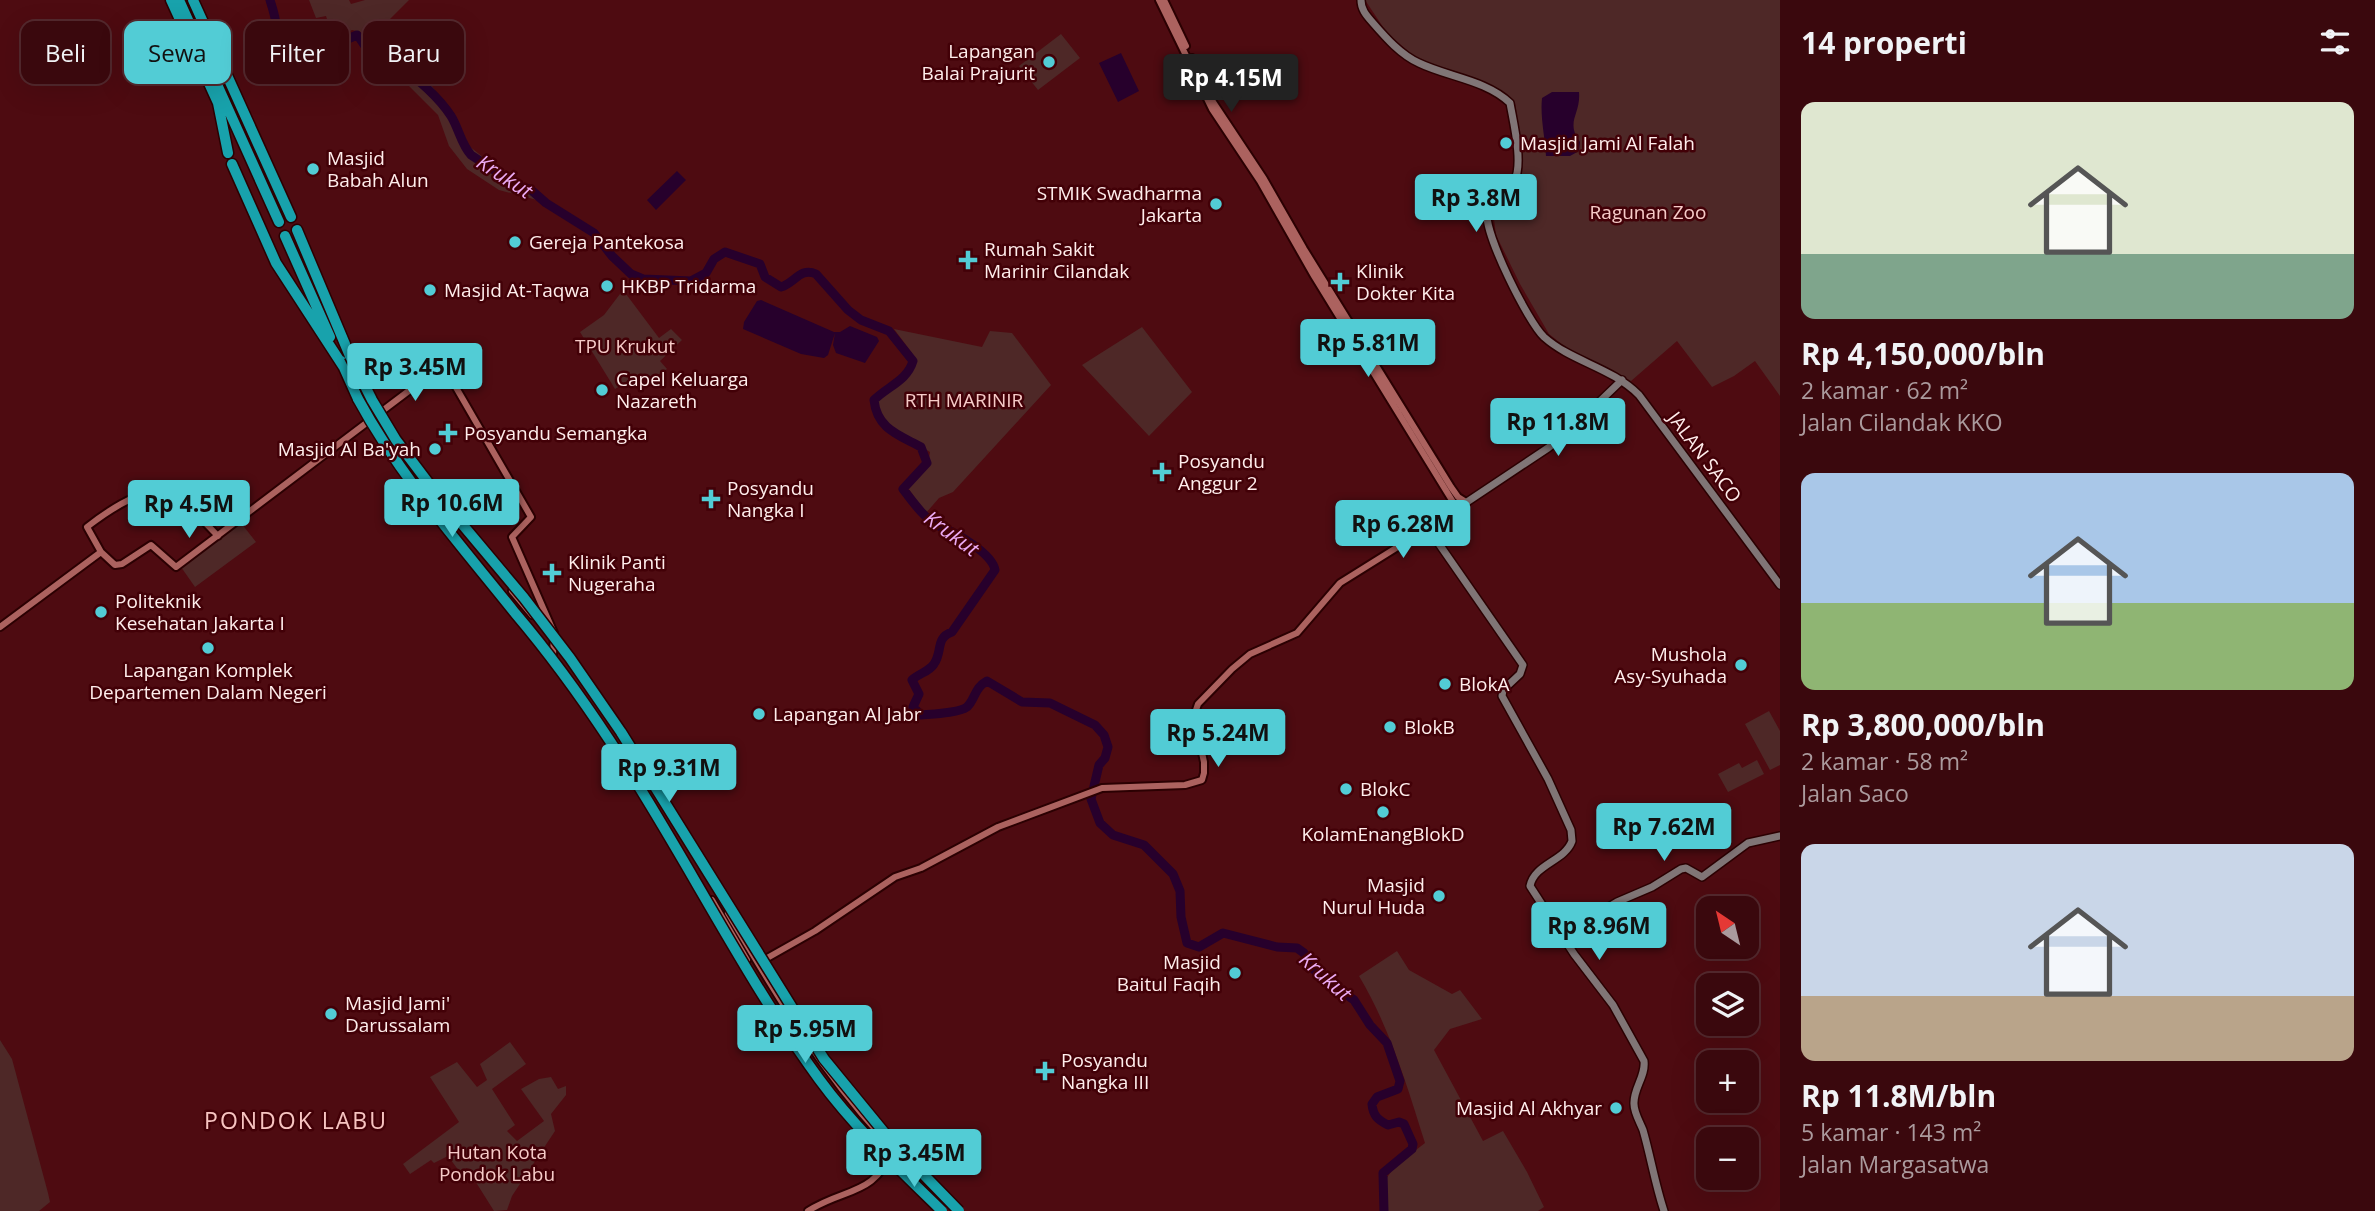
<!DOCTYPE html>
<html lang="id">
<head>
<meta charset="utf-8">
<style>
  body { margin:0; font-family:"Open Sans",sans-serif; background:#45161b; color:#f1f3f6; height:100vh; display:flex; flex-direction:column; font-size:26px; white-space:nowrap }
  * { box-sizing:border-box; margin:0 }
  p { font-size:23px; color:#ab9a9d }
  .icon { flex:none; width:38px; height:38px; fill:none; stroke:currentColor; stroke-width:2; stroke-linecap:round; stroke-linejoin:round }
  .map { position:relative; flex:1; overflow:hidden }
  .panel { display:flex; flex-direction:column; background:#3a080d; width:595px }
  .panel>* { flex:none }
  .hud { position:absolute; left:21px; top:21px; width:665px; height:63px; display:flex; gap:14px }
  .needle { width:46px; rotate:325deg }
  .fabs { position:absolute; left:1696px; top:896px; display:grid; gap:14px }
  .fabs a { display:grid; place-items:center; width:63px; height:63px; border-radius:14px; background:#3a080d; box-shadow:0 7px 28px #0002,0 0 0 2px #54292e; font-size:35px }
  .price { position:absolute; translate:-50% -60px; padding:0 16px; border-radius:7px; background:#52ccd5; color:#111; font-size:23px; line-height:46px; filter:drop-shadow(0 2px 4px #0008) }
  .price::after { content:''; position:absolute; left:50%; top:42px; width:21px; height:16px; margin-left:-10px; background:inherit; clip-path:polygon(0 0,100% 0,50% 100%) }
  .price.current { background:#222; color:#fff }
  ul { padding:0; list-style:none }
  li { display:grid; align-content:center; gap:14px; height:371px; padding:0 21px }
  li span { display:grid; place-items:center; height:217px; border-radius:14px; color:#555 }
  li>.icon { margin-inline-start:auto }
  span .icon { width:126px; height:126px; fill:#fffc; stroke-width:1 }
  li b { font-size:30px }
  h2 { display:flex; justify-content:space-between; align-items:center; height:84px; padding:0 21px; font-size:30px }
  .chip { padding:0 24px; border-radius:14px; background:#3a080d; box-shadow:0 7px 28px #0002,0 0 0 2px #54292e; font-size:24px; line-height:63px }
  .chip.current { background:#52ccd5; color:#111 }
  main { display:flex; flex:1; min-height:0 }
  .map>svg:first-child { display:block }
  .green { fill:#4e2827 }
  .water { fill:#27002c }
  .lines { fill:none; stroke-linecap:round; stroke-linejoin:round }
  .river { stroke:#27002c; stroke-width:9 }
  .tertiary-casing { stroke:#2b0002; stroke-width:10 }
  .secondary-casing { stroke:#2b0002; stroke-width:10 }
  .motorway-casing { stroke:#2b0002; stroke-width:13 }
  .tertiary { stroke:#ac625f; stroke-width:6 }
  .secondary { stroke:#807576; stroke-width:7 }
  .motorway { stroke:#18a2ac; stroke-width:10 }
  .motorway-bridge-casing { stroke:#2b0002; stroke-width:13; stroke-linecap:butt }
  .motorway-bridge { stroke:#18a2ac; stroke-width:10 }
  .poi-dot { fill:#52ccd5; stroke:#420007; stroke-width:2.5 }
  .labels { text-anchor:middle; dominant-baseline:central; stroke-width:5; stroke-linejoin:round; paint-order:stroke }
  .poi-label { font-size:19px; fill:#ffedec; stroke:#420007; text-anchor:start }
  .park-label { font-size:19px; fill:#f6cbc8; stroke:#420007 }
  .street-label { font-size:19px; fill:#ffedec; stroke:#420007 }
  .water-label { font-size:21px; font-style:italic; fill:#ebaaf4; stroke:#420007 }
  .quarter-label { font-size:23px; letter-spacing:2px; fill:#f7c4c1; stroke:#420007 }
</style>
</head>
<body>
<main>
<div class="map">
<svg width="1780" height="1211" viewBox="0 0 1780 1211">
  <rect width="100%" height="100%" fill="#4e0b11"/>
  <path class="green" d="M 309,0 L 349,0 L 351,4 L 365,0 L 409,0 L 381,28 L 385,47 L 420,69 L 460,126 L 469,146 L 537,200 L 499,190 L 467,169 L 449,146 L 438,115 L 397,74 L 374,64 L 361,32 L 352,30 L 334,40 L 326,16 L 316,18 Z
    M 1365,0 L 1780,0 L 1780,396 L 1755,361 L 1734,376 L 1712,387 L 1677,341 L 1631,381 L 1578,357 L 1549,334 L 1520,284 L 1496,235 L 1493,211 L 1500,199 L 1520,182 L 1522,154 L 1515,103 L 1488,86 L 1416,58 L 1387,33 Z
    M 1061,34 L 1080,58 L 1038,90 L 1019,66 Z
    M 623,290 L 659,338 L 671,329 L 682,340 L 660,361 L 667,369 L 649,381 L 639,374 L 615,389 L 580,332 L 604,315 Z
    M 1142,327 L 1192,392 L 1149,436 L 1082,365 Z
    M 894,329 L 982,347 L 990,331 L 1012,333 L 1051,385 L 953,492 L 939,498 L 926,513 L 908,488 L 928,465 L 930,452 L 895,431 L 870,400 L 913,368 L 912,353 Z
    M 241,523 L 256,542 L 195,587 L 181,567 Z
    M 1769,711 L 1780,731 L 1780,765 L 1770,770 L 1745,724 Z
    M 1757,760 L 1764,774 L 1728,792 L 1718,774 L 1739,763 L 1742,768 Z
    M 1397,951 L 1409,970 L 1452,994 L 1460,990 L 1482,1019 L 1450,1029 L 1434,1050 L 1483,1141 L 1503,1131 L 1527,1172 L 1544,1207 L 1538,1211 L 1388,1211 L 1386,1179 L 1395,1166 L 1425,1143 C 1407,1086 1390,1028 1359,976 Z
    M 0,1040 L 12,1059 L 48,1193 L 50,1202 L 39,1211 L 0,1211 Z
    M 510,1042 L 526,1064 L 492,1089 L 515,1125 L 507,1131 L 517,1141 L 544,1121 L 521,1089 L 539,1079 L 551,1077 L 558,1089 L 566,1086 L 566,1095 L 551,1114 L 555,1131 L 512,1196 L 507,1210 L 494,1211 L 467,1168 L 459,1171 L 448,1156 L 434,1163 L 431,1160 L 410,1174 L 403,1164 L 459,1122 L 430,1077 L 457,1062 L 477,1087 L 487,1080 L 480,1064 Z"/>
  <path class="water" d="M 1121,53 L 1139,91 L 1118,102 L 1099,63 Z
    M 1552,92 L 1579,92 C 1581,115 1565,121 1580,142 L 1579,151 L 1570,156 L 1546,156 C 1545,137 1540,117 1542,98 Z
    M 677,171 L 686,180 L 656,210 L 647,200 Z
    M 761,300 L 834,332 L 840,332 L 850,326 L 877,337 L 879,341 L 865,363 L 836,353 L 833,345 L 835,333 L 828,355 L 824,358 L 801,354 L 743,329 L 744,322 L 757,301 Z"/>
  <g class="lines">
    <path class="river" d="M 270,0 C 277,22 279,28 270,49 L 276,63 L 295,66 L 302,72 L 306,72 L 333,59 L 343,41 L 357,35 C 364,42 367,53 375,57 L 384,52 C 406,71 435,91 451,116 C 459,129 461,144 471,155 L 518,186 L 530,189 L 546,203 L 594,233 L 612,256 L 631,274 L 643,279 L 691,281 L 706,273 L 714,259 L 725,252 L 760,264 L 765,277 L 781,287 C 795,283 800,267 816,274 L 848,310 L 861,320 L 889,331 L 913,361 C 907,381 888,386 874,400 C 877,429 899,435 921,447 L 927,463 L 903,489 C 912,501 927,522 941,527 C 956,533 992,553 995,570 L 952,632 C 935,638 943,651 934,664 C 929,672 919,673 912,680 L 919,694 L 913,707 L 921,715 C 932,714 959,713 967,707 C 975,700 974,688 987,681 L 1022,702 L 1050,703 L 1095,725 L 1104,735 L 1108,747 L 1105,758 L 1099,765 L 1091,799 L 1100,823 L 1113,835 L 1144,845 L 1173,874 L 1180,891 L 1181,917 L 1187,943 L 1199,947 L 1223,933 L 1277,947 L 1297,948 L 1304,953 L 1308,963 L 1318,974 L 1354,1000 L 1370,1025 L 1387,1043 L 1400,1081 L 1398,1089 L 1377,1097 L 1372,1104 C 1373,1116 1378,1120 1388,1125 L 1399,1122 L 1404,1124 L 1413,1144 L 1412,1149 L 1383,1173 L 1384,1211"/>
    <defs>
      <path id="tertiary" d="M 1159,0 L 1212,109 L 1260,181 L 1314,276 L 1453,502 L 1454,510
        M 1164,0 L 1186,46
        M 1192,58 L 1213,102 L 1264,179 L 1304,249 L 1451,487 L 1458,497 L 1466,502
        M 218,536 C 204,522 189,504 172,495 C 148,482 105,513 87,527 L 101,552 L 115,565 L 122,564 L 151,545 L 176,567 C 265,500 354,432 443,365 L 531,517 L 512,537 L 554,633 L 553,655
        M 512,591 L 532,615
        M 0,627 L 101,552
        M 712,900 L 747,960
        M 728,913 C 776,994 819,1068 882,1137
        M 762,961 L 815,931 L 895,877 L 921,868 L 998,827 L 1102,788 L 1185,785 L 1202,780 L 1204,773 L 1204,762 L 1194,716 L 1198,704 L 1232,669 L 1250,654 L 1297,633 L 1340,583 L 1428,528
        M 808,1211 C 845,1187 875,1197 893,1148"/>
      <path id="secondary" d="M 1361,0 C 1361,10 1367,16 1373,23 C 1386,38 1401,55 1419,63 C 1448,77 1486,80 1510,103 C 1513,121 1524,165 1514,181 C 1505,193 1489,195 1487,212 C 1484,234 1528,322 1544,337 C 1572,362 1611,367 1639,395 L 1780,585
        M 1622,380 L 1569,431 L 1548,448 L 1428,528 L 1523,665 L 1520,674 L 1503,690 L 1502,696 L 1548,779 L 1571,830 L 1572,841 C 1565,861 1534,864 1530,886 L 1574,954 L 1613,1005 L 1644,1061 C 1646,1076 1633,1089 1634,1104 C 1634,1113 1640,1122 1643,1130 C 1651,1158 1655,1184 1664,1211
        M 1561,936 L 1617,902 L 1652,887 L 1681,869 L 1686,868 L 1702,877 L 1748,843 L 1780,836"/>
      <path id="motorway" d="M 171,0 L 218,103 L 228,153
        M 179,0 L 279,222
        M 193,0 L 291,217
        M 232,164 L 276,263 L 343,366
        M 297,230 L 350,356
        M 285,236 L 330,337
        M 341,361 L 358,399"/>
    </defs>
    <use href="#tertiary" class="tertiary-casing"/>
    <use href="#secondary" class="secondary-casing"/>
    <use href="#motorway" class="motorway-casing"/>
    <use href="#tertiary" class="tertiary"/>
    <use href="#secondary" class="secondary"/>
    <use href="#motorway" class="motorway"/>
    <defs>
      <path id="motorway-bridge" d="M 350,356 L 372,400 L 396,440 L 436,493 L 524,598 L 570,658 L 621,732 L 824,1059 L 892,1142 L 959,1211
        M 358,399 C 401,478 460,544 515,613 C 549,653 581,697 610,741 C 683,851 741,972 819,1079 C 855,1128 899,1169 942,1211"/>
    </defs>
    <use href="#motorway-bridge" class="motorway-bridge-casing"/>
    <use href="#motorway-bridge" class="motorway-bridge"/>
  </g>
  <g class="poi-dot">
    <circle cx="1049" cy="62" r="7"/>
    <circle cx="1506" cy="143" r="7"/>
    <circle cx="313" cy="169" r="7"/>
    <circle cx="1216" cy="204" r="7"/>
    <circle cx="515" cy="242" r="7"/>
    <path d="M964.5 249.5h7v7h7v7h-7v7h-7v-7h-7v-7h7z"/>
    <path d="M1336.5 271.5h7v7h7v7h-7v7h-7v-7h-7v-7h7z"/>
    <circle cx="607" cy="286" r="7"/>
    <circle cx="430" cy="290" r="7"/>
    <circle cx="602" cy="390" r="7"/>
    <path d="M444.5 422.5h7v7h7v7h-7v7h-7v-7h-7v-7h7z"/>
    <circle cx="435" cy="449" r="7"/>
    <path d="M1158.5 461.5h7v7h7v7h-7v7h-7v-7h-7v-7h7z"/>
    <path d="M707.5 488.5h7v7h7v7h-7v7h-7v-7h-7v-7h7z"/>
    <path d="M548.5 562.5h7v7h7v7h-7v7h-7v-7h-7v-7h7z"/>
    <circle cx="101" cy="612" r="7"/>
    <circle cx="208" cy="648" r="7"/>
    <circle cx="1741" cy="665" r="7"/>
    <circle cx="1445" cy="684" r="7"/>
    <circle cx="759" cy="714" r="7"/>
    <circle cx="1390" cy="727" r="7"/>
    <circle cx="1346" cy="789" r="7"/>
    <circle cx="1383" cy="812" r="7"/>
    <circle cx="1439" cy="896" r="7"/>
    <circle cx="1235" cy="973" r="7"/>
    <circle cx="331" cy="1014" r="7"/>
    <path d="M1041.5 1060.5h7v7h7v7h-7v7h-7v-7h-7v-7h7z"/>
    <circle cx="1616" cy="1108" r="7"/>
  </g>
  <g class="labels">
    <g class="poi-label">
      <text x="1035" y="51" text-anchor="end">Lapangan<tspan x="1035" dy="22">Balai Prajurit</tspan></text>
      <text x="1520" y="143">Masjid Jami Al Falah</text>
      <text x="327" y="158">Masjid<tspan x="327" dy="22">Babah Alun</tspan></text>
      <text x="1202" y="193" text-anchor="end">STMIK Swadharma<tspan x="1202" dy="22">Jakarta</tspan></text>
      <text x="529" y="242">Gereja Pantekosa</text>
      <text x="984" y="249">Rumah Sakit<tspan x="984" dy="22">Marinir Cilandak</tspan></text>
      <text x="1356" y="271">Klinik<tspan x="1356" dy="22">Dokter Kita</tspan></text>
      <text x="621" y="286">HKBP Tridarma</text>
      <text x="444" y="290">Masjid At-Taqwa</text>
      <text x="616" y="379">Capel Keluarga<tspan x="616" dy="22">Nazareth</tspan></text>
      <text x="464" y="433">Posyandu Semangka</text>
      <text x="421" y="449" text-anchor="end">Masjid Al Ba'yah</text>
      <text x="1178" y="461">Posyandu<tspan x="1178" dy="22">Anggur 2</tspan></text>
      <text x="727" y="488">Posyandu<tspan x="727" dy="22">Nangka I</tspan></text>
      <text x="568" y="562">Klinik Panti<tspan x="568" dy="22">Nugeraha</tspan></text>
      <text x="115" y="601">Politeknik<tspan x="115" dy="22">Kesehatan Jakarta I</tspan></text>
      <text x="1727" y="654" text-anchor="end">Mushola<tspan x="1727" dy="22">Asy-Syuhada</tspan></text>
      <text x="208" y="670" text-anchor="middle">Lapangan Komplek<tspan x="208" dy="22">Departemen Dalam Negeri</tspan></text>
      <text x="1459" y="684">BlokA</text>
      <text x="773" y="714">Lapangan Al Jabr</text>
      <text x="1404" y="727">BlokB</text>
      <text x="1360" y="789">BlokC</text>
      <text x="1383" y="834" text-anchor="middle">KolamEnangBlokD</text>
      <text x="1425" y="885" text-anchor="end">Masjid<tspan x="1425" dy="22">Nurul Huda</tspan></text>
      <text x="1221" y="962" text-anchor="end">Masjid<tspan x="1221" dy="22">Baitul Faqih</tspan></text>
      <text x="345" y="1003">Masjid Jami'<tspan x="345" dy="22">Darussalam</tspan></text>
      <text x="1061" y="1060">Posyandu<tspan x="1061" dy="22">Nangka III</tspan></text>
      <text x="1602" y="1108" text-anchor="end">Masjid Al Akhyar</text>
    </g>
    <g class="park-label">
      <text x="1648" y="212">Ragunan Zoo</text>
      <text x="625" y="346">TPU Krukut</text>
      <text x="964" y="400">RTH MARINIR</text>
      <text x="497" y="1152">Hutan Kota<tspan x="497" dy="22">Pondok Labu</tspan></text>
    </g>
    <g class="street-label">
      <text transform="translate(1705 457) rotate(53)">JALAN SACO</text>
    </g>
    <g class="water-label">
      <text transform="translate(505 176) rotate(33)">Krukut</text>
      <text transform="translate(952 533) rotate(36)">Krukut</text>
      <text transform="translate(1326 976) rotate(42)">Krukut</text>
    </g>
    <g class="quarter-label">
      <text x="296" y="1120">PONDOK LABU</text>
    </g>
  </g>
</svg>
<div class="fabs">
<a><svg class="needle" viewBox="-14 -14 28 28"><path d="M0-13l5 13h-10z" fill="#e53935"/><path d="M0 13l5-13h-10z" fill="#ab9a9d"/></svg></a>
<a><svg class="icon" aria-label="layers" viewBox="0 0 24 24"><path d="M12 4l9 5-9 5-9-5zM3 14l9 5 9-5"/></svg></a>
<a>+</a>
<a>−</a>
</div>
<b class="price current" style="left:1231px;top:114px">Rp 4.15M</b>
<b class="price" style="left:1476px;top:234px">Rp 3.8M</b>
<b class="price" style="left:1368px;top:379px">Rp 5.81M</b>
<b class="price" style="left:415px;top:403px">Rp 3.45M</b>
<b class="price" style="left:1558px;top:458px">Rp 11.8M</b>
<b class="price" style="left:452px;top:539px">Rp 10.6M</b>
<b class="price" style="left:189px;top:540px">Rp 4.5M</b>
<b class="price" style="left:1403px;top:560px">Rp 6.28M</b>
<b class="price" style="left:1218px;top:769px">Rp 5.24M</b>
<b class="price" style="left:669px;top:804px">Rp 9.31M</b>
<b class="price" style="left:1664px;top:863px">Rp 7.62M</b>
<b class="price" style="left:1599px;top:962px">Rp 8.96M</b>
<b class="price" style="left:805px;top:1065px">Rp 5.95M</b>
<b class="price" style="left:914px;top:1189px">Rp 3.45M</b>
<div class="hud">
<a class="chip">Beli</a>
<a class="chip current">Sewa</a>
<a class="chip">Filter</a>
<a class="chip">Baru</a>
</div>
</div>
<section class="panel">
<h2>14 properti<svg class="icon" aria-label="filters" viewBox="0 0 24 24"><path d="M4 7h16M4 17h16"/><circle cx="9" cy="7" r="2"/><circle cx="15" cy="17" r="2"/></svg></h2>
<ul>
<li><span style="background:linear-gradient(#dfe7d0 70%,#7fa58c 0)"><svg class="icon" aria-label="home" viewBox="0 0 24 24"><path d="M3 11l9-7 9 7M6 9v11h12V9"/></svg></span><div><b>Rp 4,150,000/bln</b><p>2 kamar · 62 m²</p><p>Jalan Cilandak KKO</p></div></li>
<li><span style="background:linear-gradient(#a9c7e8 60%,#8fb573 0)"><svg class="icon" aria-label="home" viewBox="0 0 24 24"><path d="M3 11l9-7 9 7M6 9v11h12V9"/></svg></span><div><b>Rp 3,800,000/bln</b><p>2 kamar · 58 m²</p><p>Jalan Saco</p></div></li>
<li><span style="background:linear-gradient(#c9d6e8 70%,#b9a48a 0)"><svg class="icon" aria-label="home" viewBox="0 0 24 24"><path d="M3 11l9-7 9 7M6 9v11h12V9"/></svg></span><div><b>Rp 11.8M/bln</b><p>5 kamar · 143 m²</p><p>Jalan Margasatwa</p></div></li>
</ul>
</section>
</main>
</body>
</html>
